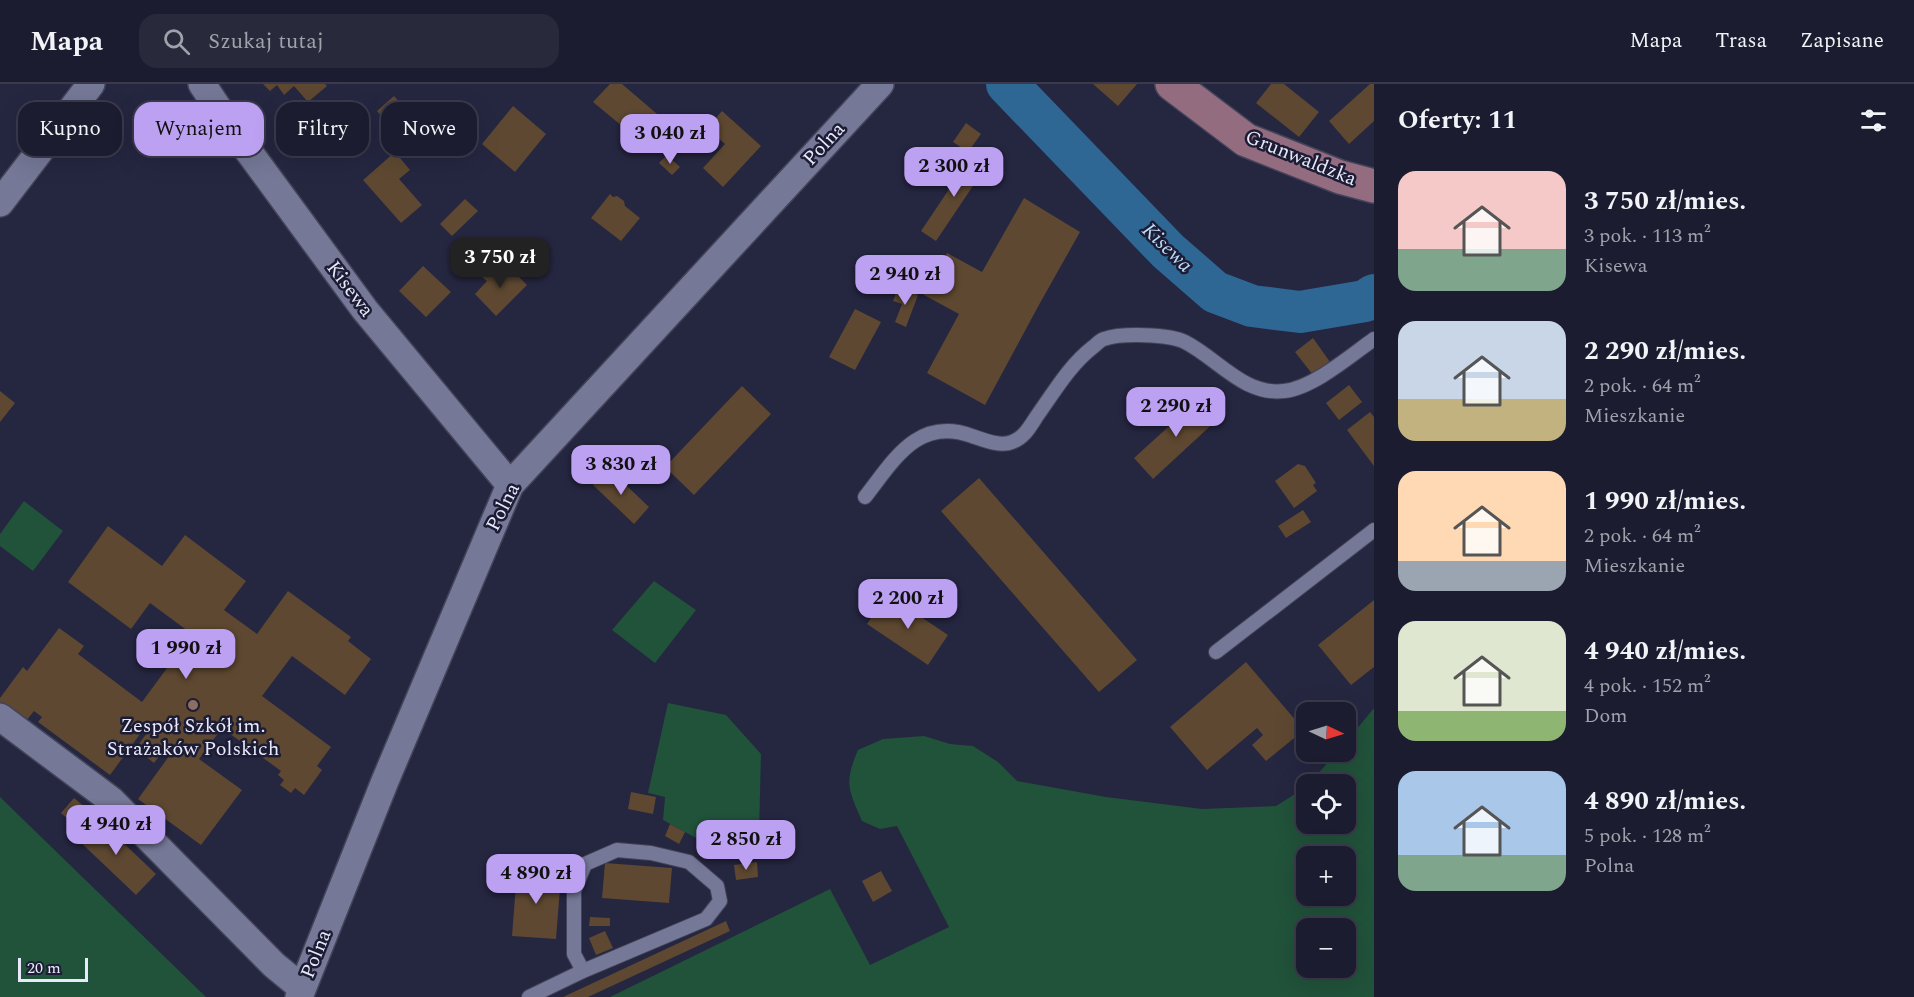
<!DOCTYPE html>
<html lang="pl">
<head>
<meta charset="utf-8">
<style>
  body { margin:0; font-family:Spectral,serif; background:#29293c; color:#f1f3f6; height:100vh; display:flex; flex-direction:column; font-size:22px; white-space:nowrap }
  * { box-sizing:border-box; margin:0 }
  p { font-size:20px; color:#a0a1ab }
  .icon { flex:none; width:33px; height:33px; fill:none; stroke:currentColor; stroke-width:2; stroke-linecap:round; stroke-linejoin:round }
  .map { position:relative; flex:1; overflow:hidden }
  .details { display:flex; flex-direction:column; background:#1c1c30; width:540px }
  .details>* { flex:none }
  .hud { position:absolute; left:18px; top:18px; width:570px; height:54px; display:flex; gap:12px }
  .needle { width:39px; rotate:94deg }
  .tools { position:absolute; left:1296px; top:618px; display:grid; gap:12px }
  .tools a { display:grid; place-items:center; width:60px; height:60px; border-radius:12px; background:#1c1c30; box-shadow:0 6px 24px #0002,0 0 0 2px #3a3a4c; font-size:30px }
  .scale { position:absolute; left:18px; bottom:15px; width:70px; box-sizing:border-box; padding-left:6px; border:3px solid #e8eafb; border-top:0; font-size:16px; line-height:21px; white-space:nowrap; color:#e8eafb; -webkit-text-stroke:4px #1c1c35; paint-order:stroke }
  .price { position:absolute; translate:-50% -51px; padding:0 14px; border-radius:12px; background:#bca0f2; color:#111; font-size:20px; line-height:39px; filter:drop-shadow(0 2px 3px #0008) }
  .price::after { content:''; position:absolute; left:50%; top:36px; width:18px; height:14px; margin-left:-9px; background:inherit; clip-path:polygon(0 0,100% 0,50% 100%) }
  .price.selected { background:#222; color:#fff }
  ul { padding:0; list-style:none }
  li { display:flex; align-items:center; gap:18px; height:150px; padding:0 24px }
  li span { display:grid; place-items:center; flex:none; width:168px; height:120px; border-radius:18px; color:#555 }
  li>.icon { margin-inline-start:auto }
  span .icon { width:72px; height:72px; fill:#fffc; stroke-width:1 }
  li b { font-size:26px }
  h2 { display:flex; justify-content:space-between; align-items:center; height:72px; padding:0 24px; font-size:26px }
  .chip { padding:0 21px; border-radius:18px; background:#1c1c30; box-shadow:0 6px 24px #0002,0 0 0 2px #3a3a4c; font-size:21px; line-height:54px }
  .chip.selected { background:#bca0f2; color:#111 }
  header { display:flex; align-items:center; gap:36px; box-sizing:border-box; height:84px; padding:0 30px; background:#1c1c30; border-bottom:2px solid #3a3a4c }
  header strong { font-size:28px }
  nav { display:flex; gap:33px; margin-inline-start:auto; font-size:21px }
  .search { width:420px; height:54px; background:#29293c; display:flex; align-items:center; gap:15px; box-sizing:border-box; padding:0 21px; border-radius:18px; color:#a0a1ab; font-size:22px }
  main { display:flex; flex:1; min-height:0 }
  .map>svg:first-child { display:block }
  .green { fill:#21523a; fill-rule:evenodd }
  .lines { fill:none; stroke-linecap:round; stroke-linejoin:round }
  .river { stroke:#2e6694; stroke-width:42 }
  .building { fill:#5e4831 }
  .lane-casing { stroke:#434359; stroke-width:16 }
  .street-casing { stroke:#434359; stroke-width:30 }
  .secondary-casing { stroke:#434359; stroke-width:36 }
  .lane { stroke:#757896; stroke-width:14 }
  .street { stroke:#757896; stroke-width:27 }
  .secondary { stroke:#946c7f; stroke-width:33 }
  .education-dot { fill:#8d6e63; stroke:#1c1c35; stroke-width:2 }
  .labels { text-anchor:middle; dominant-baseline:central; stroke-width:5; stroke-linejoin:round; paint-order:stroke }
  .street-label { font-size:20px; fill:#e8eafb; stroke:#1c1c35 }
  .poi-label { font-size:20px; fill:#e8eafb; stroke:#1c1c35 }
  .water-label { font-size:21px; font-style:italic; fill:#bddaf6; stroke:#1c1c35 }
</style>
</head>
<body>
<header>
<strong>Mapa</strong>
<div class="search"><svg class="icon" aria-label="search" viewBox="0 0 24 24"><circle cx="10" cy="10" r="6"/><path d="M15 15l6 6"/></svg>Szukaj tutaj</div>
<nav><a>Mapa</a><a>Trasa</a><a>Zapisane</a></nav>
</header>
<main>
<div class="map">
<svg width="1374" height="913" viewBox="0 0 1374 913">
  <rect width="100%" height="100%" fill="#252640"/>
  <path class="green" d="M 24,417 L 63,447 L 33,487 L 0,462 L 0,450 Z
    M 654,497 L 696,526 L 655,579 L 612,546 Z
    M 668,619 L 726,631 L 761,670 L 759,749 L 698,755 L 663,736 L 665,713 L 648,709 Z
    M 1374,624 L 1374,913 L 610,913 L 830,805 L 870,881 L 949,843 L 897,742 L 880,745 L 862,737 C 848,705 844,699 858,666 L 883,655 L 924,652 L 950,660 L 973,662 L 998,678 L 1017,697 L 1106,713 L 1202,725 L 1276,722 L 1306,703 L 1306,740 L 1346,740 L 1346,700 L 1309,700 L 1337,668 L 1346,668 L 1346,658 ZM 1346,772 L 1346,812 L 1306,812 L 1306,772 ZM 1346,844 L 1346,884 L 1306,884 L 1306,844 Z
    M 0,713 L 206,913 L 0,913 Z"/>
  <g class="lines">
    <path class="river" d="M 1007,0 L 1168,167 L 1215,208 L 1252,222 L 1300,228 L 1365,217 L 1374,211"/>
  </g>
  <path class="building" d="M 263,0 L 325,0 L 327,2 L 308,18 L 294,2 L 284,11 L 277,1 L 270,7 Z
    M 610,0 L 622,0 L 670,41 L 646,66 L 634,52 L 593,18 Z
    M 1093,0 L 1137,0 L 1118,22 Z
    M 1271,0 L 1284,0 L 1319,28 L 1299,53 L 1256,19 Z
    M 1370,0 L 1374,0 L 1374,37 L 1349,60 L 1329,37 Z
    M 394,12 L 409,28 L 392,44 L 377,27 Z
    M 341,17 L 366,44 L 338,68 L 314,41 Z
    M 513,22 L 546,50 L 515,88 L 482,60 Z
    M 722,27 L 761,62 L 723,103 L 703,84 L 725,60 L 707,44 Z
    M 966,39 L 981,50 L 968,68 L 953,58 Z
    M 395,68 L 410,86 L 399,95 L 422,121 L 401,139 L 363,96 Z
    M 667,71 L 680,83 L 672,91 L 659,79 Z
    M 972,71 L 987,81 L 936,157 L 921,147 Z
    M 610,110 L 613,113 L 617,112 L 624,117 L 625,122 L 640,134 L 621,157 L 591,134 Z
    M 1024,114 L 1080,148 L 1040,219 L 985,321 L 927,289 L 959,230 L 924,211 L 947,169 L 982,188 Z
    M 465,115 L 478,127 L 452,152 L 440,140 Z
    M 505,179 L 527,201 L 496,232 L 475,210 L 487,197 L 482,193 L 490,185 L 495,189 Z
    M 423,182 L 451,208 L 426,233 L 399,207 Z
    M 898,204 L 918,211 L 906,243 L 895,238 L 902,220 L 893,217 Z
    M 855,225 L 881,238 L 855,286 L 829,273 Z
    M 1313,254 L 1330,278 L 1313,291 L 1295,268 Z
    M 1349,301 L 1362,318 L 1339,336 L 1326,319 Z
    M 742,302 L 771,330 L 694,411 L 665,383 Z
    M 0,307 L 15,319 L 0,338 Z
    M 1200,314 L 1219,334 L 1153,395 L 1134,374 Z
    M 1370,328 L 1374,333 L 1374,382 L 1347,346 Z
    M 1298,380 L 1305,382 L 1316,399 L 1313,401 L 1317,407 L 1294,424 L 1275,397 Z
    M 607,383 L 649,423 L 634,440 L 593,401 Z
    M 979,394 L 1137,576 L 1099,608 L 941,427 Z
    M 1303,426 L 1311,438 L 1286,454 L 1278,442 Z
    M 108,442 L 162,482 L 185,451 L 246,497 L 224,526 L 257,550 L 288,507 L 351,553 L 348,557 L 371,575 L 345,611 L 292,572 L 262,612 L 331,663 L 317,682 L 322,686 L 304,711 L 295,704 L 291,709 L 280,701 L 284,696 L 278,691 L 281,687 L 222,644 L 199,675 L 242,706 L 201,761 L 138,715 L 172,668 L 166,663 L 154,679 L 145,672 L 135,665 L 147,649 L 143,646 L 110,691 L 38,638 L 42,633 L 34,627 L 26,637 L 0,618 L 0,614 L 23,583 L 27,587 L 59,544 L 84,562 L 78,570 L 142,618 L 192,550 L 150,519 L 131,545 L 68,498 Z
    M 887,510 L 948,551 L 928,581 L 867,540 Z
    M 1374,516 L 1374,583 L 1351,601 L 1318,561 Z
    M 1246,578 L 1304,646 L 1266,677 L 1252,661 L 1263,651 L 1257,644 L 1207,686 L 1170,643 Z
    M 631,708 L 656,713 L 653,730 L 628,725 Z
    M 74,714 L 90,727 L 76,742 L 61,729 Z
    M 96,733 L 156,790 L 136,811 L 76,754 Z
    M 670,740 L 685,748 L 679,760 L 665,752 Z
    M 757,778 L 758,793 L 736,796 L 734,781 Z
    M 605,779 L 672,784 L 669,819 L 602,814 Z
    M 517,787 L 561,791 L 556,855 L 512,852 Z
    M 881,787 L 892,807 L 873,818 L 862,797 Z
    M 590,833 L 610,834 L 610,842 L 589,842 Z
    M 726,837 L 730,847 L 588,913 L 563,913 Z
    M 605,847 L 613,864 L 596,871 L 589,854 Z"/>
  <g class="lines">
    <defs>
      <path id="lane" d="M 865,413 C 894,376 918,332 972,352 C 984,356 1000,363 1012,358 C 1026,353 1031,340 1039,329 C 1056,305 1070,281 1093,263 C 1097,260 1100,256 1104,255 C 1121,249 1169,250 1185,258 C 1217,274 1244,312 1284,307 C 1313,304 1350,272 1374,255
        M 1216,568 L 1374,446
        M 529,913 L 583,887 L 706,835 L 720,817 L 717,802 L 689,778 L 651,769 L 617,766 L 585,780 L 574,807 L 574,870 L 583,887"/>
      <path id="street" d="M 202,0 L 230,42 L 365,226 L 510,401
        M 0,119 L 91,0
        M 0,633 L 111,716 L 274,881 L 302,904
        M 299,913 L 385,697 L 510,401 L 880,0"/>
      <path id="secondary" d="M 1172,0 L 1246,56 L 1340,93 L 1374,102"/>
    </defs>
    <use href="#lane" class="lane-casing"/>
    <use href="#street" class="street-casing"/>
    <use href="#secondary" class="secondary-casing"/>
    <use href="#lane" class="lane"/>
    <use href="#street" class="street"/>
    <use href="#secondary" class="secondary"/>
  </g>
  <circle class="education-dot" cx="193" cy="621" r="6"/>
  <g class="labels">
    <g class="street-label">
      <text transform="translate(824 60) rotate(-47)">Polna</text>
      <text transform="translate(1301 74) rotate(22)">Grunwaldzka</text>
      <text transform="translate(350 205) rotate(53)">Kisewa</text>
      <text transform="translate(503 423) rotate(-63)">Polna</text>
      <text transform="translate(316 870) rotate(-68)">Polna</text>
    </g>
    <g class="poi-label">
      <text x="193" y="642">Zespół Szkół im.<tspan x="193" dy="23">Strażaków Polskich</tspan></text>
    </g>
    <g class="water-label">
      <text transform="translate(1167 164) rotate(44)">Kisewa</text>
    </g>
  </g>
</svg>
<div class="tools">
<a><svg class="needle" viewBox="-14 -14 28 28"><path d="M0-13l5 13h-10z" fill="#e53935"/><path d="M0 13l5-13h-10z" fill="#a0a1ab"/></svg></a>
<a><svg class="icon" aria-label="locate" viewBox="0 0 24 24"><circle cx="12" cy="12" r="6"/><path d="M12 2v4M12 18v4M2 12h4M18 12h4"/></svg></a>
<a>+</a>
<a>−</a>
</div>
<div class="scale">20 m</div>
<b class="price" style="left:670px;top:81px">3 040 zł</b>
<b class="price" style="left:954px;top:114px">2 300 zł</b>
<b class="price selected" style="left:500px;top:205px">3 750 zł</b>
<b class="price" style="left:905px;top:222px">2 940 zł</b>
<b class="price" style="left:1176px;top:354px">2 290 zł</b>
<b class="price" style="left:621px;top:412px">3 830 zł</b>
<b class="price" style="left:908px;top:546px">2 200 zł</b>
<b class="price" style="left:186px;top:596px">1 990 zł</b>
<b class="price" style="left:116px;top:772px">4 940 zł</b>
<b class="price" style="left:746px;top:787px">2 850 zł</b>
<b class="price" style="left:536px;top:821px">4 890 zł</b>
<div class="hud">
<a class="chip">Kupno</a>
<a class="chip selected">Wynajem</a>
<a class="chip">Filtry</a>
<a class="chip">Nowe</a>
</div>
</div>
<section class="details">
<h2>Oferty: 11<svg class="icon" aria-label="filters" viewBox="0 0 24 24"><path d="M4 7h16M4 17h16"/><circle cx="9" cy="7" r="2"/><circle cx="15" cy="17" r="2"/></svg></h2>
<ul>
<li><span style="background:linear-gradient(#f6c9c9 65%,#7fa58c 0)"><svg class="icon" aria-label="home" viewBox="0 0 24 24"><path d="M3 11l9-7 9 7M6 9v11h12V9"/></svg></span><div><b>3 750 zł/mies.</b><p>3 pok. · 113 m²</p><p>Kisewa</p></div></li>
<li><span style="background:linear-gradient(#c9d6e8 65%,#c2b280 0)"><svg class="icon" aria-label="home" viewBox="0 0 24 24"><path d="M3 11l9-7 9 7M6 9v11h12V9"/></svg></span><div><b>2 290 zł/mies.</b><p>2 pok. · 64 m²</p><p>Mieszkanie</p></div></li>
<li><span style="background:linear-gradient(#ffd9b3 75%,#9aa5b1 0)"><svg class="icon" aria-label="home" viewBox="0 0 24 24"><path d="M3 11l9-7 9 7M6 9v11h12V9"/></svg></span><div><b>1 990 zł/mies.</b><p>2 pok. · 64 m²</p><p>Mieszkanie</p></div></li>
<li><span style="background:linear-gradient(#dfe7d0 75%,#8fb573 0)"><svg class="icon" aria-label="home" viewBox="0 0 24 24"><path d="M3 11l9-7 9 7M6 9v11h12V9"/></svg></span><div><b>4 940 zł/mies.</b><p>4 pok. · 152 m²</p><p>Dom</p></div></li>
<li><span style="background:linear-gradient(#a9c7e8 70%,#7fa58c 0)"><svg class="icon" aria-label="home" viewBox="0 0 24 24"><path d="M3 11l9-7 9 7M6 9v11h12V9"/></svg></span><div><b>4 890 zł/mies.</b><p>5 pok. · 128 m²</p><p>Polna</p></div></li>
</ul>
</section>
</main>
</body>
</html>
